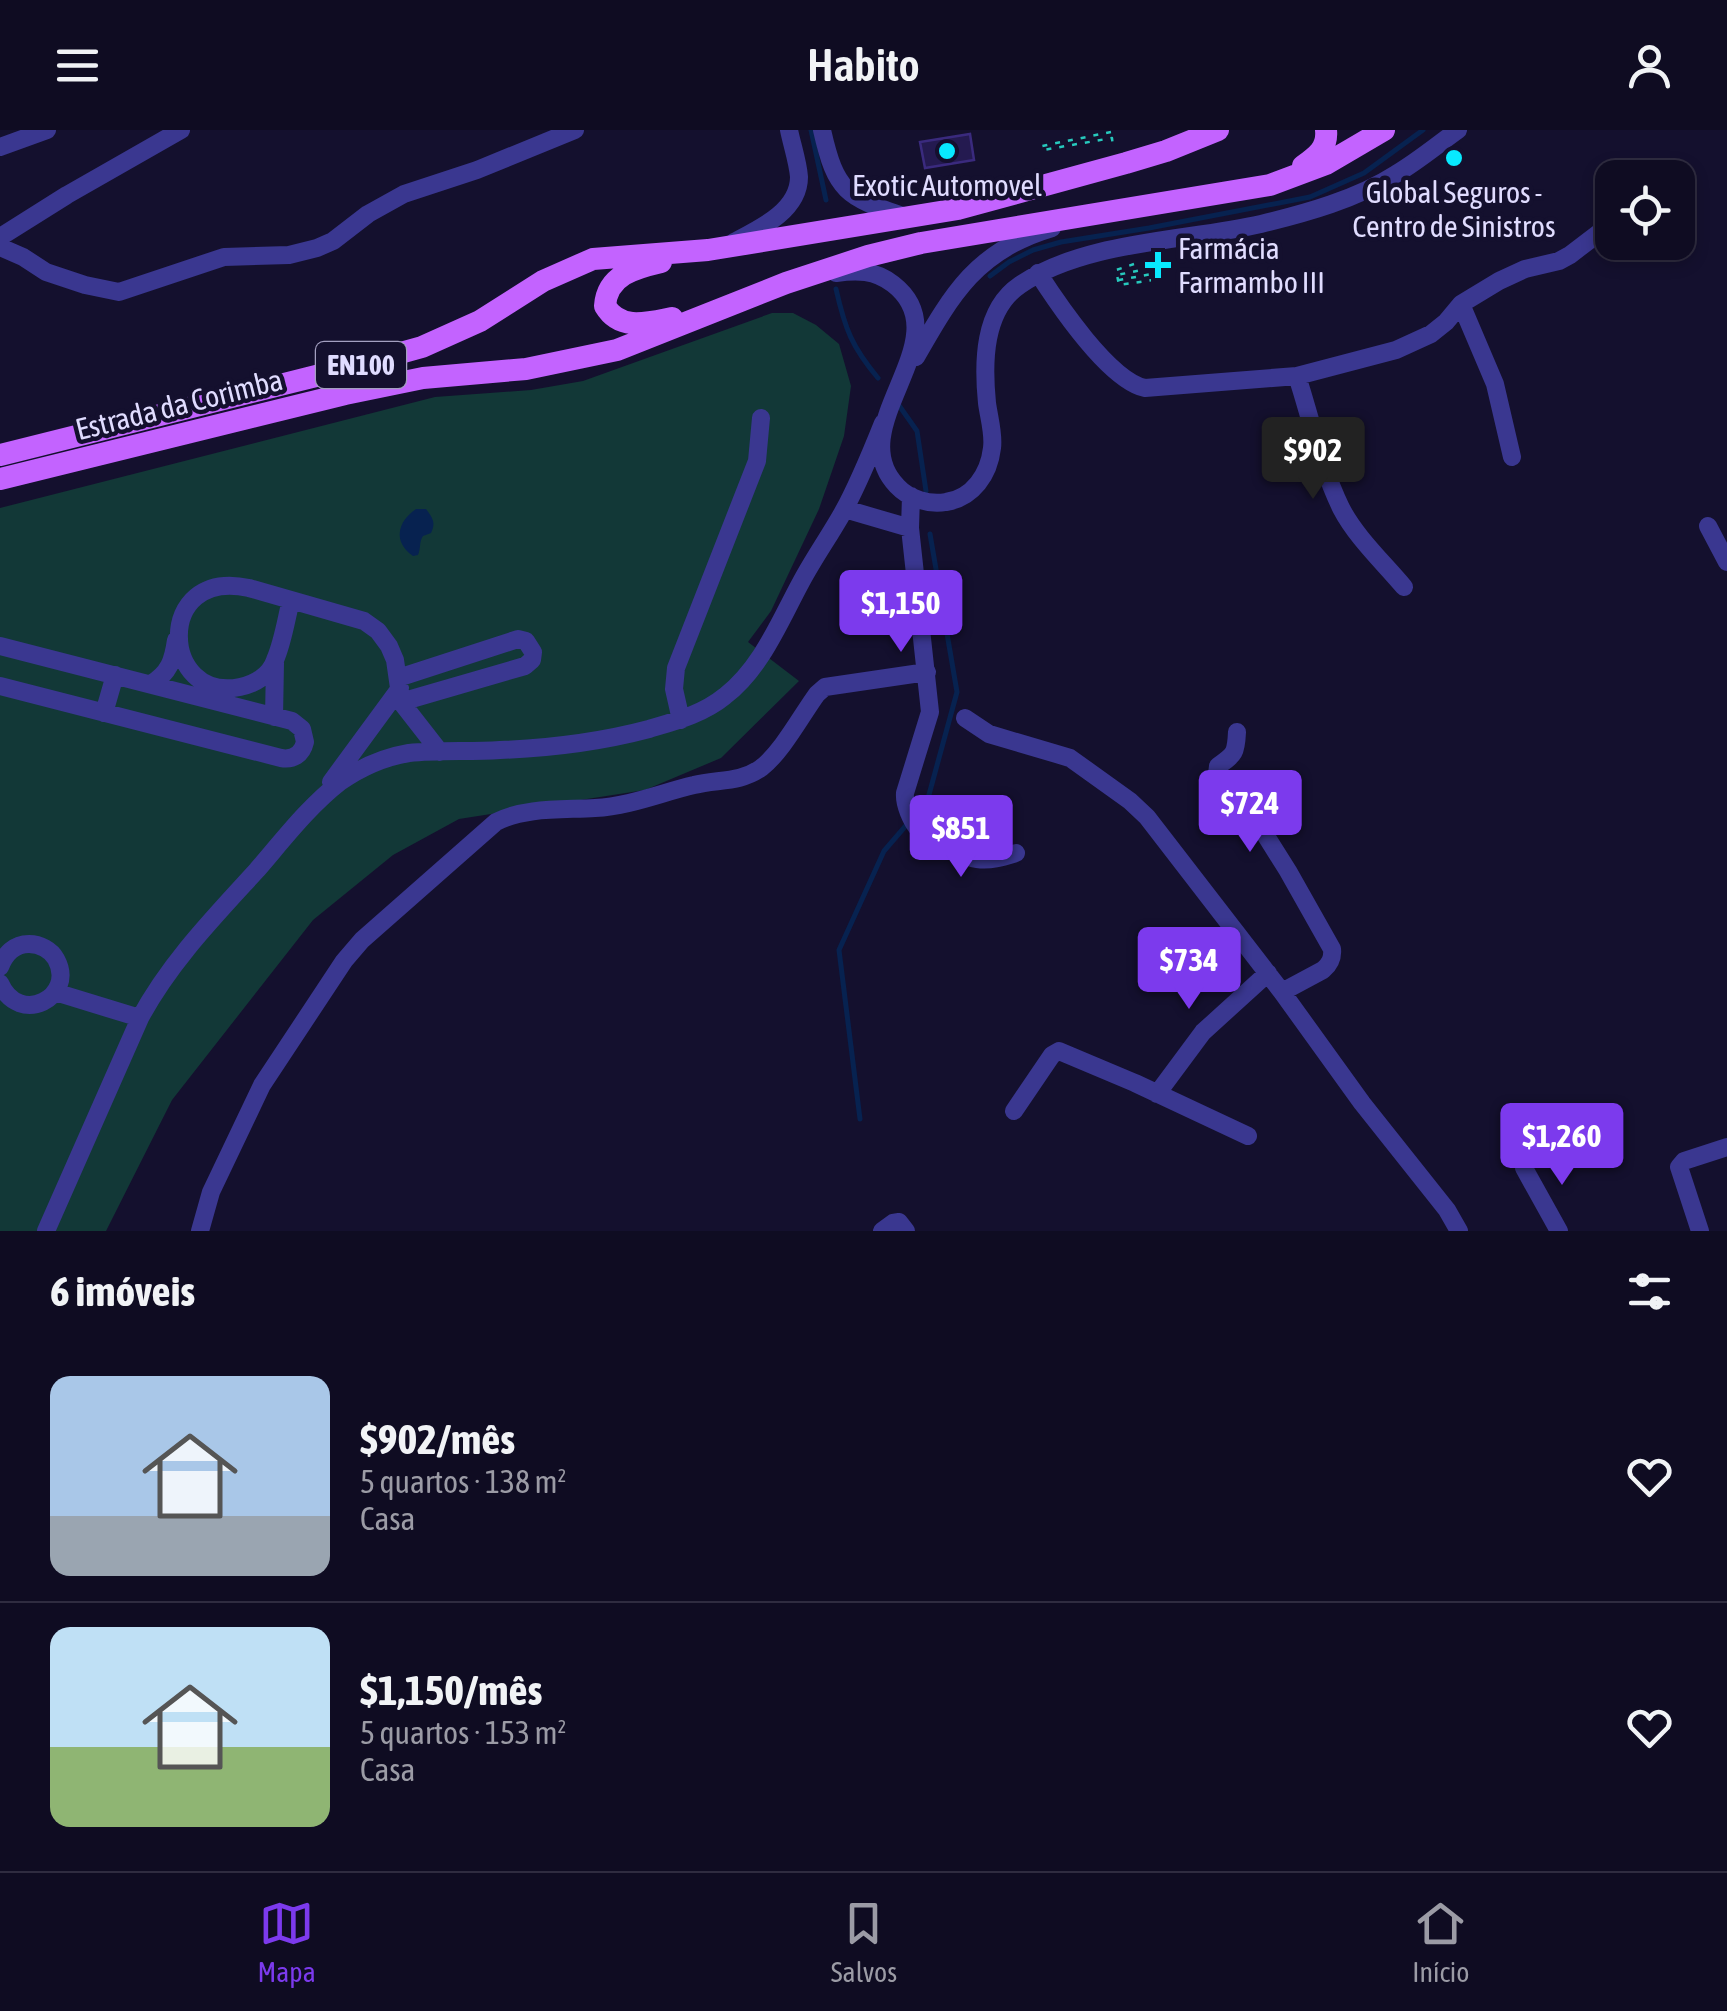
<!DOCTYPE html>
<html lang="pt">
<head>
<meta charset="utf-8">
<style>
  body { margin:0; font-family:"Asap Condensed",sans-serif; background:#1d1a2f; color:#f1f3f6; height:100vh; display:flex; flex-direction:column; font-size:38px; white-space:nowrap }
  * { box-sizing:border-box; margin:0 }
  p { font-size:32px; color:#9b9ba5 }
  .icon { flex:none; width:55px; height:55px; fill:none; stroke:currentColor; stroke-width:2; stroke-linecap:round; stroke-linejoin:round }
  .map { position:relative; height:1101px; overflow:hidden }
  .details { display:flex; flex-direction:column; background:#0f0c22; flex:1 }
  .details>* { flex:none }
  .controls { position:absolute; left:1595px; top:30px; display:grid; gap:20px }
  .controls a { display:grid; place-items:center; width:100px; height:100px; border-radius:20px; background:#0f0c22; box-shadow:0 5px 15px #0003,0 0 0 2px #2f2c40; font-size:50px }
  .price { position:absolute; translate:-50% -85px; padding:0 22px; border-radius:10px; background:#7c3aed; color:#fff; font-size:32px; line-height:65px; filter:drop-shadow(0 2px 5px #0008) }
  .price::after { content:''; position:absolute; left:50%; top:60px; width:30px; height:22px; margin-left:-15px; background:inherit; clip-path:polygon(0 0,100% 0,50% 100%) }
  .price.selected { background:#222; color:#fff }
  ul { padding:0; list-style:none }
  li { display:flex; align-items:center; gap:30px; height:250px; padding:0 50px }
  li+li { border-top:2px solid #2f2c40 }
  li span { display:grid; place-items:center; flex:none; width:280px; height:200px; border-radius:20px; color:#555 }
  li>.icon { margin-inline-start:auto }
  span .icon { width:120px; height:120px; fill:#fffc; stroke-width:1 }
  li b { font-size:42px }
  h2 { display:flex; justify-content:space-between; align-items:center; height:120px; padding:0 50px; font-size:42px }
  header { display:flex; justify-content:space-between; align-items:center; height:130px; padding:0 50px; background:#0f0c22; font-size:45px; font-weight:600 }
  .dock { display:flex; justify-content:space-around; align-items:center; height:140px; border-top:2px solid #2f2c40; background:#0f0c22; font-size:28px; color:#9b9ba5 }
  .dock a { display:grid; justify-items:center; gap:5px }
  .dock .selected { color:#7c3aed }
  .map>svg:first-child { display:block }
  .green { fill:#123837 }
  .water { fill:#072250 }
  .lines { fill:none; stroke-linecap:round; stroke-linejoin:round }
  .stream { stroke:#072250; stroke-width:5 }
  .building { fill:#241a50; stroke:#3a2a7e; stroke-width:2.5 }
  .path { stroke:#27c9bd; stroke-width:2.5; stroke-dasharray:5 8; stroke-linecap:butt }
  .minor { stroke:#3a3790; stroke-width:18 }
  .major { stroke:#c363ff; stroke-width:22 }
  .poi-dot { fill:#08e9ff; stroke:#14102e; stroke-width:4 }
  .labels { text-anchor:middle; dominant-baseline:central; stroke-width:9; stroke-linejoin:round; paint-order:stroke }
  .shield { fill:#14102e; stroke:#a39fc0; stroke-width:2.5 }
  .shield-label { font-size:28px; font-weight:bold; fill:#e0dcff }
  .poi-label { font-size:30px; fill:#e0dcff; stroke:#14102e }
  .street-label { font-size:30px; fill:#e0dcff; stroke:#14102e }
</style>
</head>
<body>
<header><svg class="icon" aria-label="menu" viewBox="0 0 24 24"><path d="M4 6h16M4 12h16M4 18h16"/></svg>Habito<svg class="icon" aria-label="person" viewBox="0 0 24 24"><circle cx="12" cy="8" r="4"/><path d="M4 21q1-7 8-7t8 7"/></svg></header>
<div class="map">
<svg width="1727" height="1101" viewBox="0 0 1727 1101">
  <rect width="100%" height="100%" fill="#14102e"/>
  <path class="green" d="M 772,183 L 793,183 L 816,195 L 839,214 L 851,256 L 844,306 L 819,379 L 771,481 L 748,512 L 799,551 L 721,628 L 645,660 L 459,689 L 393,725 L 313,790 L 172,970 L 106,1101 L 0,1101 L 0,378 L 435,267 L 531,260 L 583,251 Z"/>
  <path class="water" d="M 416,379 L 426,379 C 433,388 436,393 431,403 L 423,406 C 419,412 421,418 418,425 L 413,426 C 393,412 397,392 416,379 Z"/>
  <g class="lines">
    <path class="stream" d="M 811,0 L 826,70
      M 990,146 L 1009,132 L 1033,120 L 1061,112 L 1149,98 L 1310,67 L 1364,43 L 1423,0
      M 836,159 C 845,199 852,217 878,248
      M 898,274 L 917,301 L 926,361
      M 916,684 L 927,672 L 957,562 L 930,404
      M 860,989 L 839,820 L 884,721 L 909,692"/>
  </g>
  <path class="building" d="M 970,4 L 974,30 L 925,38 L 920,12 Z"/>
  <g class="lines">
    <path class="path" d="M 1111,2 L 1042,16 L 1043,20 L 1112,8 L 1113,18
      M 1134,134 L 1116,140 L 1119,155 L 1153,150 L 1152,144 L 1119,150 L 1117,145 L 1152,138"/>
    <path class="minor" d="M 822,0 C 836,62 846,67 906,87
      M 0,17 L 47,0
      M 0,107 L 67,65 L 181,0
      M 734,112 C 759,99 799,81 799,47 C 798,32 792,15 789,0
      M 0,117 L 23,127 L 46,142 L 85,155 L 119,162 L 224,127 L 289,125 L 317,118 L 333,111 L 368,84 L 404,64 L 477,40 L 575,0
      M 836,143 C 857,140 875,140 893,154 C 964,209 839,296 897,356 C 909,369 929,375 946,372 C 973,368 989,344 992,318 C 994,304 989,288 987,273 C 983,233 983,180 1020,155 C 1084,111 1186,111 1261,94 C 1306,83 1357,69 1396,44 C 1418,31 1437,15 1458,0
      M 1038,143 C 1058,174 1109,250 1145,258 L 1297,246 L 1396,220 L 1431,204 L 1446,192 L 1461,174 L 1499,151 L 1525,139 L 1559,131 L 1570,125 L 1612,93
      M 1461,174 L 1495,254 L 1512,327
      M 916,227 C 952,164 977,120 1052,98
      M 1297,246 C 1311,289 1321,337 1341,378 C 1356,407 1383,432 1404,457
      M 911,366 L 910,398 L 930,582 L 905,663 C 904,674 911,691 919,700 C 930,710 962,727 977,729 C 991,731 1003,727 1016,723
      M 845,379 L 910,398
      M 1708,396 L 1727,432
      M 291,470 C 286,490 283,512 275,530 C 270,545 255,554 240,557 C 161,573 153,437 249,458 L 364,491 L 378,501 L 389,516 L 395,530 L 401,572 L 440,622
      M 0,516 L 292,591 L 302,599 L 305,612 C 302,625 293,630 281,628 L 0,556
      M 398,548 L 518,509 L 526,511 L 533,522 L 532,530 L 525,536 L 401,572
      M 151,554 C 169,543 173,531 176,510
      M 104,583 L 115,545
      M 274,587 L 275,533
      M 965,588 L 989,604 L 1070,628 L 1130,671 L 1147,687 L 1282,862 L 1362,973 L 1447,1080 L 1459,1101
      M 681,590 L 674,559 L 676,538 L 757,331 L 761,288
      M 1237,602 C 1236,623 1235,624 1218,636 L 1217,644 L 1261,698 L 1288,741 L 1332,819 C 1333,828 1330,834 1323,840 L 1282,862
      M 331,652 L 400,558
      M 0,837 C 5,824 14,814 29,814 C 40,814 51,820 56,829 C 77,867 19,897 0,853
      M 55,862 L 140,888
      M 1157,964 L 1203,902 L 1268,843
      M 1014,981 L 1052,925 L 1059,921 L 1135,953 L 1248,1006
      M 1524,1038 L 1559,1101
      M 46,1101 L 140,888 C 170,832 215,786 257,740 C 283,710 308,677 340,652 C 360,638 385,627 409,623 C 439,620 470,622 500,620 C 551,618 600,612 649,599 C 676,591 703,584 725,566 C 761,538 779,493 800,454 C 813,429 829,407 843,382 C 859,353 871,323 883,293
      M 200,1101 L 211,1062 L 262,955 L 344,831 L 362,810 L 496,692 C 525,677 563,680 595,678 C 630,676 660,663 694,655 C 717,649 740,653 761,638 C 782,622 801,586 817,564 L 825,557 L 927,542
      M 882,1101 L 893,1093 L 899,1092 L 906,1101
      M 1700,1101 L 1679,1037 L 1684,1031 L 1727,1017"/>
    <path class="major" d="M 1303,36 C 1317,26 1328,18 1326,0
      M 661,132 C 635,138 607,145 605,176 C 620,201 647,193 672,188
      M 0,325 L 332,242 L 422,217 L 480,191 L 543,151 L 593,129 L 708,120 L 958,79 L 1126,33 L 1166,21 L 1218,0
      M 0,349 L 345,264 L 423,248 L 526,239 L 617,220 L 786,153 L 868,126 L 921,113 L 1270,55 L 1326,34 L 1384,0"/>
  </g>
  <g class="poi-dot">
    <circle cx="947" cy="21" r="10"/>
    <circle cx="1454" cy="28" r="10"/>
    <path d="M1153 120h10v10h10v10h-10v10h-10v-10h-10v-10h10z"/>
  </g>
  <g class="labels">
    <rect class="shield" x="316" y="212" width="90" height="46" rx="8"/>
    <g class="shield-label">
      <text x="361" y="235">EN100</text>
    </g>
    <g class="poi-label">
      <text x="947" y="55">Exotic Automovel</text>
      <text x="1454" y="62">Global Seguros -<tspan x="1454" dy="34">Centro de Sinistros</tspan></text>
      <text x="1178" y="118" text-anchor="start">Farmácia<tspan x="1178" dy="34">Farmambo III</tspan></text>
    </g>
    <g class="street-label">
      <text transform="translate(179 274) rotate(-14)">Estrada da Corimba</text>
    </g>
  </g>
</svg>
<div class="controls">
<a><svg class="icon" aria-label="locate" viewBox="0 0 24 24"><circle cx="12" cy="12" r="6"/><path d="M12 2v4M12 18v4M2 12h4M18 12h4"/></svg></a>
</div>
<b class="price selected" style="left:1313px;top:372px">$902</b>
<b class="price" style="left:901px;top:525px">$1,150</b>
<b class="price" style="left:1250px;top:725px">$724</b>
<b class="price" style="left:961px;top:750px">$851</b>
<b class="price" style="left:1189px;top:882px">$734</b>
<b class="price" style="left:1562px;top:1058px">$1,260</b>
</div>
<section class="details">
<h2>6 imóveis<svg class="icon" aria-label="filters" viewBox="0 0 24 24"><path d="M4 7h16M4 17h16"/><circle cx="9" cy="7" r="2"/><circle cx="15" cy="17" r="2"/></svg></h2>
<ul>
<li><span style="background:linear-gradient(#a9c7e8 70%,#9aa5b1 0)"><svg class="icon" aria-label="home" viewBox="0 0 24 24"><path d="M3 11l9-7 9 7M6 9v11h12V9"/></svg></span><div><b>$902/mês</b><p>5 quartos · 138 m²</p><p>Casa</p></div><svg class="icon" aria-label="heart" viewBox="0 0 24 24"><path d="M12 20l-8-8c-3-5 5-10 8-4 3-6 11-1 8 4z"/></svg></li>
<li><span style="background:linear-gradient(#bfe0f5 60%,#8fb573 0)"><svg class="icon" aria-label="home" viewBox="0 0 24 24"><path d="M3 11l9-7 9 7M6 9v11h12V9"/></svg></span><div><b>$1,150/mês</b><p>5 quartos · 153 m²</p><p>Casa</p></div><svg class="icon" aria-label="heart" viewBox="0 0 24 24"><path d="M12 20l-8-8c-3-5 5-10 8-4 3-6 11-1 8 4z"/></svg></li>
</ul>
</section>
<nav class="dock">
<a class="selected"><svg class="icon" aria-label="map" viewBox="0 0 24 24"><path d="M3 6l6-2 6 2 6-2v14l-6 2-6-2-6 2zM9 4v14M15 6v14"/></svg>Mapa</a>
<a><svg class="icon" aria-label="saved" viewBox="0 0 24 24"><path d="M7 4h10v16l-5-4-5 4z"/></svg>Salvos</a>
<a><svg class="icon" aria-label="home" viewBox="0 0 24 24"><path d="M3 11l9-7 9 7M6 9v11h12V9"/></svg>Início</a>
</nav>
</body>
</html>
